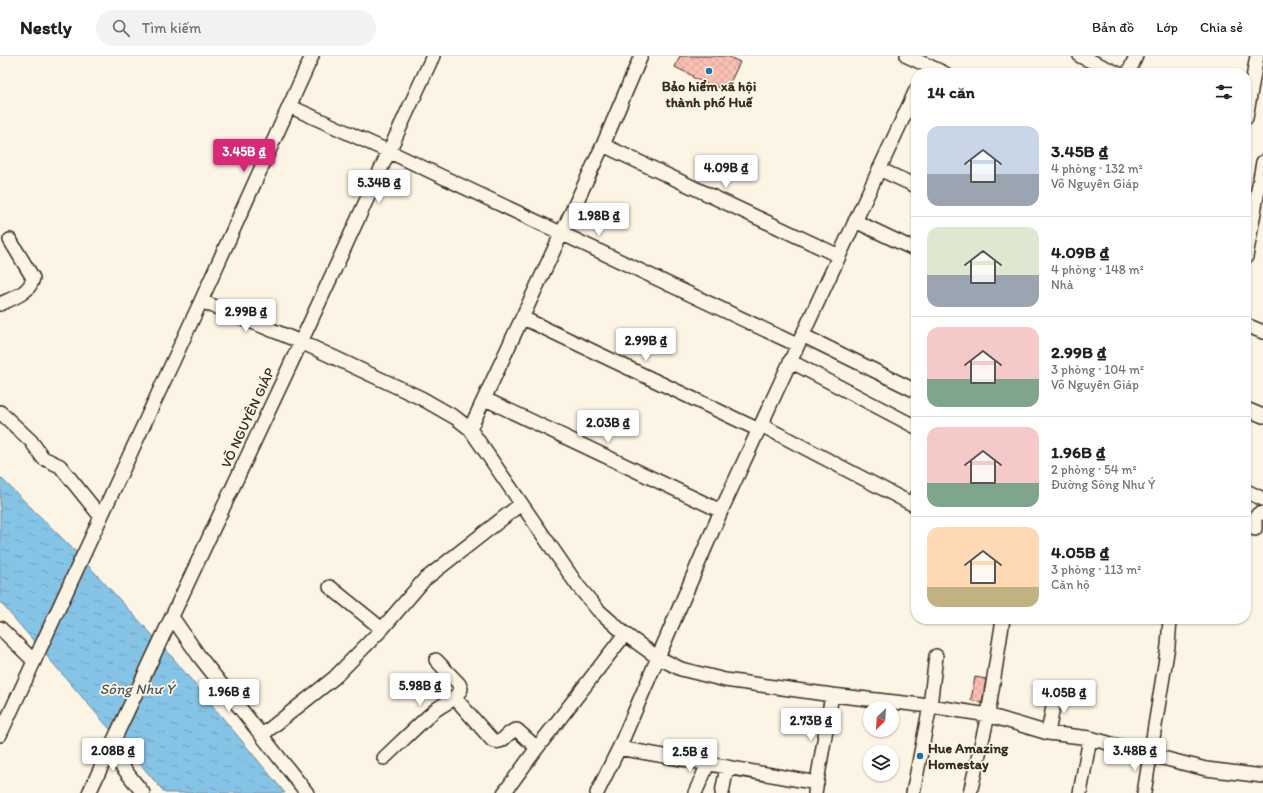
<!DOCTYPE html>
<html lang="vi">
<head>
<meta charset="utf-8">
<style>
  body { margin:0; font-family:Itim,sans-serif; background:#f2f2f2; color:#202124; height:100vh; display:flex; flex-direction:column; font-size:15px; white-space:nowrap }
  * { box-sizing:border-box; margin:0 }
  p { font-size:13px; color:#757577 }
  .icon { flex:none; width:22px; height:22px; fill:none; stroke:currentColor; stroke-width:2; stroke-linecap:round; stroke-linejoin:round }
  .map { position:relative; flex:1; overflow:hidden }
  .panel { position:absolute; left:911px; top:12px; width:340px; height:556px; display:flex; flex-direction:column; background:#fff; border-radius:16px; box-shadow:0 1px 3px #0004 }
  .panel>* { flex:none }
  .needle { width:26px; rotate:205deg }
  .controls { position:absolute; left:863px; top:645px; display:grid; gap:8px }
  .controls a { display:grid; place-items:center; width:36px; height:36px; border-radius:50%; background:#fff; box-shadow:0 1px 3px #0004; font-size:20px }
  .price { position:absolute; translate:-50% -34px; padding:0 9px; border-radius:4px; background:#fff; color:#222; font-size:13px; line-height:26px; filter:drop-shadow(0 1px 2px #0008) }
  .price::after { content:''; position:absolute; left:50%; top:24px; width:12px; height:9px; margin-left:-6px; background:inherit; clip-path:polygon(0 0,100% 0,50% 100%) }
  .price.active { background:#db2777; color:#fff }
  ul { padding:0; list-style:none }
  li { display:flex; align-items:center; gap:12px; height:100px; padding:0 16px }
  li+li { border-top:1px solid #e0e0e0 }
  li span { display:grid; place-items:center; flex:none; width:112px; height:80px; border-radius:12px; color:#555 }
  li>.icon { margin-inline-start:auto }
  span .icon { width:48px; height:48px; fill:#fffc; stroke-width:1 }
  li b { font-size:17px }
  h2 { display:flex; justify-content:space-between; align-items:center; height:48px; padding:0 16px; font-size:17px }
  header { display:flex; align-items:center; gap:24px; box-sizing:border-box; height:56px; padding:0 20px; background:#fff; border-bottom:1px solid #e0e0e0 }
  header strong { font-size:19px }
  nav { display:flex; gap:22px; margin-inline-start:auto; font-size:14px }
  .search { width:280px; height:36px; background:#f2f2f2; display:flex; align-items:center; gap:10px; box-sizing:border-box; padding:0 14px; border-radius:22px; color:#757577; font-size:15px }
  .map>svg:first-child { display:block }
  .water { fill:url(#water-ripples); stroke:#688696 }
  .building { fill:url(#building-cross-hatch); stroke:#3b2a1e }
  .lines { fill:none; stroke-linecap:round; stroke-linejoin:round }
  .minor-casing { stroke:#3b2a1e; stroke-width:16 }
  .minor { stroke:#fcf5e5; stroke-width:13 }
  .poi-dot { fill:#1f6fb2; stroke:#fcf5e5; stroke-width:1.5 }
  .labels { text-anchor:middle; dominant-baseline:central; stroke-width:3.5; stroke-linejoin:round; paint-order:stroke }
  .poi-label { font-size:14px; font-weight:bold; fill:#3b2a1e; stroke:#fcf5e5 }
  .street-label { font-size:14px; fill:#3b2a1e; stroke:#fcf5e5 }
  .water-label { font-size:15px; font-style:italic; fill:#52585a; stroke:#fcf5e5 }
</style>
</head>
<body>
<header>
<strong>Nestly</strong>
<div class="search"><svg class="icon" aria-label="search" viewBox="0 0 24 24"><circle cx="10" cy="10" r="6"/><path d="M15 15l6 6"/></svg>Tìm kiếm</div>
<nav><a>Bản đồ</a><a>Lớp</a><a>Chia sẻ</a></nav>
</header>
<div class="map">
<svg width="1263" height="737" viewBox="0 0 1263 737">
  <defs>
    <pattern id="water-ripples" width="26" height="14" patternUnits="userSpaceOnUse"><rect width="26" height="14" fill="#86c4e6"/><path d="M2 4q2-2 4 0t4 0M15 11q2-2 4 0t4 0" fill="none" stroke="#6f9fba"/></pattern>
    <pattern id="building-cross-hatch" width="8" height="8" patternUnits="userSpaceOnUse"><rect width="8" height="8" fill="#fbc0b4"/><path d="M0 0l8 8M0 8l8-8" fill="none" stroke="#d8a59a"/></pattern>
  </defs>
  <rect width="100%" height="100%" fill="#fcf5e5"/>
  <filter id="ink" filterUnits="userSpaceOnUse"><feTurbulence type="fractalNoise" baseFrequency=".025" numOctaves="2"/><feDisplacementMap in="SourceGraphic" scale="8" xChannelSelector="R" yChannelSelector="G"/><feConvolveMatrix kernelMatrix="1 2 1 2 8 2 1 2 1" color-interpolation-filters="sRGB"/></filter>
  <g filter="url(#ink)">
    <path class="water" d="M 0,421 L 72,492 L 168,596 L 285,737 L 165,737 L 0,546 Z"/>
    <path class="building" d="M 680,0 L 727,0 L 740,6 L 726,35 L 712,28 L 711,30 L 692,21 L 693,20 L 675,11 Z
      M 975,621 L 986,623 L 982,647 L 971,644 Z"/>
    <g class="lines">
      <defs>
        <path id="minor" d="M 907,0 L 944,17
          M 1080,0 L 1117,17
          M 1127,17 L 1129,16 L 1136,0
          M 289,50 L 390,96 L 797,289
          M 1246,62 L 1257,0
          M 603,89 L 839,200
          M 879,113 L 916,130
          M 855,165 L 916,194
          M 1246,201 L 1263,106
          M 201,245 L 301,286 L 421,342 L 456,362 L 470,373 L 578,530 L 598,554 L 625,578 L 657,601 L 681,613 L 725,624 L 832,639 L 930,650 L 988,659 L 1048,677 L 1090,682 L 1151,699 L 1206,713 L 1263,720
          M 0,248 C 13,242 30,237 33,222 L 10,184
          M 523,262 L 759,374
          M 1246,269 L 1263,276
          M 802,279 L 916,335
          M 790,305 L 916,371
          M 485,343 L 721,455
          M 1246,353 L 1263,360
          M 0,356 L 31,385 L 43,402 L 60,410 L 101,461
          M 761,369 L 912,448 L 916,441
          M 470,373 L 603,89 L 641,0
          M 1246,435 L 1263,443
          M 1255,473 L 1255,463 L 1258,458 L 1263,457
          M 330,531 L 382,573
          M 172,561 L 199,600 L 307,737
          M 0,572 L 34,605
          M 455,642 L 492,684 C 505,690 505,675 517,674 L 537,692
          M 1048,677 L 1056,635
          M 0,679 L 201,245 L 312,0
          M 262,679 L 334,622 L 382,573 L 424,524 L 521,448
          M 619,692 L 817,727
          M 109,694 L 143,737
          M 384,702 C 400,687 416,671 433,656 C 442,648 455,645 461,633 L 459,628 L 436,604
          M 89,737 L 301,286 L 433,0
          M 504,737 L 537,692 L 625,578
          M 597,737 L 619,692 L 721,455 L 916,34
          M 695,737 L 708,708
          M 722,737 L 727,711
          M 815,737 L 832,639
          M 913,737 L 930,650 L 936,600
          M 970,737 L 988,659 L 1003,563
          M 1080,737 L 1090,682
          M 1144,737 L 1168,590 L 1170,563"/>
      </defs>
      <use href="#minor" class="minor-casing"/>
      <use href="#minor" class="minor"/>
    </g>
  </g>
  <g class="poi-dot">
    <circle cx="709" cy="15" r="4"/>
    <circle cx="920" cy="700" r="4"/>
  </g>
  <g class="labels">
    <g class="poi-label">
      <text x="709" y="30">Bảo hiểm xã hội<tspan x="709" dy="16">thành phố Huế</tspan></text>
      <text x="928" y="692" text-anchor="start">Hue Amazing<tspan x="928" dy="16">Homestay</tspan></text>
    </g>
    <g class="street-label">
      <text transform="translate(248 362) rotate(-65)">VÕ NGUYÊN GIÁP</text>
    </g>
    <g class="water-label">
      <text x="137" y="633">Sông Như Ý</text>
    </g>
  </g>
</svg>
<div class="controls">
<a><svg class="needle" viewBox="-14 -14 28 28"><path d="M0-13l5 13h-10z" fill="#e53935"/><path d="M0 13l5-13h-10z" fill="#757577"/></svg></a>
<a><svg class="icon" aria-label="layers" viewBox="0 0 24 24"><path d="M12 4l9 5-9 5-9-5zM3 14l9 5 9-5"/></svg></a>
</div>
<b class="price active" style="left:244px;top:117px">3.45B ₫</b>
<b class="price" style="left:726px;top:133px">4.09B ₫</b>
<b class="price" style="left:379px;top:148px">5.34B ₫</b>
<b class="price" style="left:599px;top:181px">1.98B ₫</b>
<b class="price" style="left:246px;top:277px">2.99B ₫</b>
<b class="price" style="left:646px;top:306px">2.99B ₫</b>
<b class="price" style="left:608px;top:388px">2.03B ₫</b>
<b class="price" style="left:420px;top:651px">5.98B ₫</b>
<b class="price" style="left:229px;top:657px">1.96B ₫</b>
<b class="price" style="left:1064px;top:658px">4.05B ₫</b>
<b class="price" style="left:811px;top:686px">2.73B ₫</b>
<b class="price" style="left:113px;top:716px">2.08B ₫</b>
<b class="price" style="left:1135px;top:716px">3.48B ₫</b>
<b class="price" style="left:690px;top:717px">2.5B ₫</b>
<section class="panel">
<h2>14 căn<svg class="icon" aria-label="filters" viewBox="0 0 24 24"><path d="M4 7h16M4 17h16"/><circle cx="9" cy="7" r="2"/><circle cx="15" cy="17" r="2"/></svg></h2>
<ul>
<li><span style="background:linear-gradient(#c9d6e8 60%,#9aa5b1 0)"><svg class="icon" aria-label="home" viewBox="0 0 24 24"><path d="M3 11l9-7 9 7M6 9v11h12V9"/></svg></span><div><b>3.45B ₫</b><p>4 phòng · 132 m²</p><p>Võ Nguyên Giáp</p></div></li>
<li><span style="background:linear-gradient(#dfe7d0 60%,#9aa5b1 0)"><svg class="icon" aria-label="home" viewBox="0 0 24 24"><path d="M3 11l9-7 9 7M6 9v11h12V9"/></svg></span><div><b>4.09B ₫</b><p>4 phòng · 148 m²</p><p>Nhà</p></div></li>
<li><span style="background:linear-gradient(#f6c9c9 65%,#7fa58c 0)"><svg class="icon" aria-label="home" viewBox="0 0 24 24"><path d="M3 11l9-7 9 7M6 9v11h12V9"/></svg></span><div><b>2.99B ₫</b><p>3 phòng · 104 m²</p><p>Võ Nguyên Giáp</p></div></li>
<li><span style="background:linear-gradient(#f6c9c9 70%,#7fa58c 0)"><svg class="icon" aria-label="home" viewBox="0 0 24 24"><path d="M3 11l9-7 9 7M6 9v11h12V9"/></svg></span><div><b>1.96B ₫</b><p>2 phòng · 54 m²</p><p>Đường Sông Như Ý</p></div></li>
<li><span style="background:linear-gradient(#ffd9b3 75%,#c2b280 0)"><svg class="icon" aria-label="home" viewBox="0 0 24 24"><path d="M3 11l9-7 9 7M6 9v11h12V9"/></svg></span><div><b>4.05B ₫</b><p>3 phòng · 113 m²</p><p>Căn hộ</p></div></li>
</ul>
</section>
</div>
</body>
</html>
